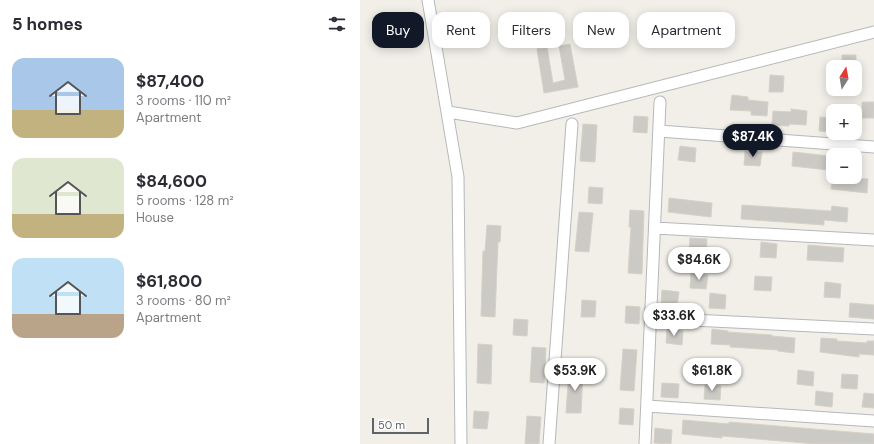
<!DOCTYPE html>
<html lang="en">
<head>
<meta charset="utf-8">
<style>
  body { margin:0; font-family:"DM Sans",sans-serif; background:#f7f7f7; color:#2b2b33; height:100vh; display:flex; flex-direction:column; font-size:15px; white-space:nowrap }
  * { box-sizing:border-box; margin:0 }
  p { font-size:13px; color:#7c7c81 }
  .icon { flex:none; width:22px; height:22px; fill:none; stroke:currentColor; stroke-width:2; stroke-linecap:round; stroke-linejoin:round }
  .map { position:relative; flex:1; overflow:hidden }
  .sheet { display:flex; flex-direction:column; background:#fff; width:360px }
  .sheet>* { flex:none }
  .banner { position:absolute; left:12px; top:12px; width:380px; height:36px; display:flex; gap:8px }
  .needle { width:26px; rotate:11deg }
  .fabs { position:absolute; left:466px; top:60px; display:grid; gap:8px }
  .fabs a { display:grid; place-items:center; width:36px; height:36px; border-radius:8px; background:#fff; box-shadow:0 2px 10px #0003; font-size:20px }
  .scale { position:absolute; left:12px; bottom:10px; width:57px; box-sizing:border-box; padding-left:4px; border:2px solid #5f6368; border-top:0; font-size:11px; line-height:14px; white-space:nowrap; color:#5f6368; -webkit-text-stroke:3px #fff; paint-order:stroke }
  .price { position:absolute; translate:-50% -34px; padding:0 9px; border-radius:14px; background:#fff; color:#222; font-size:13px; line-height:26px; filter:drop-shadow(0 1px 2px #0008) }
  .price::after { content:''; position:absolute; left:50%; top:24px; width:12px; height:9px; margin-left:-6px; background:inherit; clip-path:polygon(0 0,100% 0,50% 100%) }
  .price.on { background:#111827; color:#fff }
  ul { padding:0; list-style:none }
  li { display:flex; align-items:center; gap:12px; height:100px; padding:0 12px }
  li span { display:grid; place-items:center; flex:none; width:112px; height:80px; border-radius:12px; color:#555 }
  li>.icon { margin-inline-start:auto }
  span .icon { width:48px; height:48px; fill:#fffc; stroke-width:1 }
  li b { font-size:17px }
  h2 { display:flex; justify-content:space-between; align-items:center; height:48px; padding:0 12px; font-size:17px }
  .pill { padding:0 14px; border-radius:12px; background:#fff; box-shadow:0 2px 10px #0003; font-size:14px; line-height:36px }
  .pill.on { background:#111827; color:#fff }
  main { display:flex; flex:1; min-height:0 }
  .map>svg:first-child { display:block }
  .building { fill:#cccac5; stroke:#d6d1c6 }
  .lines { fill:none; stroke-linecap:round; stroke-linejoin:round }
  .minor-casing { stroke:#b5b8bc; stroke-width:13 }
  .minor { stroke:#fff; stroke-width:11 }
</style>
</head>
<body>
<main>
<section class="sheet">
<h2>5 homes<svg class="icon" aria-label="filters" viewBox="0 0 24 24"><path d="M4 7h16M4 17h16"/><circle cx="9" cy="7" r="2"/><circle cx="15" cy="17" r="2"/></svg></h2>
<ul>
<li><span style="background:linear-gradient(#a9c7e8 65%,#c2b280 0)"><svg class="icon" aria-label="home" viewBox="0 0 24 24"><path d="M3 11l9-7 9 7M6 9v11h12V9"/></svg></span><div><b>$87,400</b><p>3 rooms · 110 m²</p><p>Apartment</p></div></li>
<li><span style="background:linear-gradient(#dfe7d0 70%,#c2b280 0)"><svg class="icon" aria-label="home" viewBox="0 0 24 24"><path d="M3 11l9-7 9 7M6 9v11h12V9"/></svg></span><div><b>$84,600</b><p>5 rooms · 128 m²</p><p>House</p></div></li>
<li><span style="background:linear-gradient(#bfe0f5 70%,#b9a48a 0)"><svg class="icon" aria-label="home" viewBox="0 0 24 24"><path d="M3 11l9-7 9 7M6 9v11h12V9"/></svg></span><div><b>$61,800</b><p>3 rooms · 80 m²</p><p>Apartment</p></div></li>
</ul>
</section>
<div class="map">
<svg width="514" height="444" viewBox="0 0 514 444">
  <rect width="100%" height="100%" fill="#f1efe8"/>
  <path class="building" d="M 210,44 L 218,87 L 184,93 L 177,49 L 187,47 L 193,83 L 205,80 L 199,46 Z
    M 482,55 L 496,55 L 496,67 L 482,67 Z
    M 410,75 L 424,76 L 423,92 L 409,92 Z
    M 372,95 L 388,97 L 388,100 L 408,102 L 407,116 L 391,115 L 391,111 L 370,110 Z
    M 502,102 L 514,102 L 514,118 L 502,118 Z
    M 431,109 L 447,111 L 446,125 L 429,124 L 429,126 L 412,125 L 413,111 L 431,112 Z
    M 274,116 L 288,117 L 287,133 L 273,132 Z
    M 460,117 L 473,118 L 473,132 L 459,131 Z
    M 223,124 L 237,125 L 235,162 L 220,161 Z
    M 320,146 L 336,148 L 335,162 L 318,160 Z
    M 385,151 L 402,152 L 400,166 L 384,165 Z
    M 433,152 L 469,156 L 468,170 L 432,166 Z
    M 472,177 L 508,179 L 507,193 L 471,189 Z
    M 229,187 L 243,188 L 242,204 L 228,203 Z
    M 309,198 L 352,203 L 351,217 L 308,212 Z
    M 382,205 L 471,211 L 472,206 L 488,208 L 487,222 L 464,220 L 464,225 L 381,219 Z
    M 270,210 L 284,211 L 282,274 L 268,273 L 271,227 L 269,227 Z
    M 219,212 L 233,213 L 229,252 L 215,251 Z
    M 127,225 L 141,226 L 140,242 L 138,242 L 135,317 L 121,316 L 123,251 L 125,251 Z
    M 330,238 L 347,239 L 346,253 L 329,252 Z
    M 401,242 L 417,244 L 416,258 L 400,257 Z
    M 448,245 L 484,248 L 483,262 L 447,260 Z
    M 331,273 L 348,275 L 346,289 L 330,288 Z
    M 395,276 L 412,277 L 411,291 L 394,290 Z
    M 465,282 L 481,284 L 480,298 L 464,297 Z
    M 302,290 L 319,292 L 317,306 L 301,304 Z
    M 350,293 L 366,295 L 365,309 L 349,308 Z
    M 222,300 L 236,301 L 235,317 L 221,317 Z
    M 490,303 L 514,305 L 514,319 L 489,317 Z
    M 266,306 L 280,307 L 279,324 L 265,323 Z
    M 154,319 L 168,320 L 167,336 L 153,335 Z
    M 307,329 L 323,331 L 322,345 L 306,343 Z
    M 352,329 L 368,331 L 368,332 L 412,335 L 412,336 L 435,338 L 434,353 L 418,351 L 418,350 L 370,347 L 371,345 L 351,344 Z
    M 461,338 L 477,339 L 477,341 L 507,343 L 507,341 L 514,341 L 514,355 L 499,354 L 499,357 L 460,352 Z
    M 118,344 L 132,345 L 131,384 L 117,383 Z
    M 172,347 L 186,348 L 184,383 L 170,382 Z
    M 263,349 L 277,350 L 274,391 L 260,390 Z
    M 209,370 L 223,371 L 221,413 L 206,413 Z
    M 438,370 L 454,372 L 453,386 L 437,384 Z
    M 482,374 L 498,375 L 497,389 L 481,388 Z
    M 302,383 L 319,384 L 318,398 L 301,397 Z
    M 345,385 L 361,386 L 360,400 L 344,399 Z
    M 456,391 L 473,393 L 472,407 L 455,405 Z
    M 504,393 L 514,394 L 514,408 L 502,407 Z
    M 260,408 L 274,409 L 273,425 L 259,424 Z
    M 114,411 L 129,412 L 127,429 L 113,428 Z
    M 167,416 L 181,417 L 179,444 L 165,444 Z
    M 323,420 L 369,424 L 369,422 L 514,434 L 514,444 L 456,444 L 362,436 L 362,438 L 322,434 Z
    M 295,428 L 312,430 L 311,444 L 294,443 Z"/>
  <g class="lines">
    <defs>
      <path id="minor" d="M 68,0 L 98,177 L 101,444
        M 88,112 L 157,123 L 514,32
        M 299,131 L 514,147
        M 295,228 L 514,240
        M 291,318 L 514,329
        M 287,406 L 514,421
        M 189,444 L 212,124
        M 285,444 L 300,102"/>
    </defs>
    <use href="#minor" class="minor-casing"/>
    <use href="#minor" class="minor"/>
  </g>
</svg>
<div class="fabs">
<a><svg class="needle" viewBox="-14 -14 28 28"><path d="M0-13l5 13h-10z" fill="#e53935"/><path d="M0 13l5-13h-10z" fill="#7c7c81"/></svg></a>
<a>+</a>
<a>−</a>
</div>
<div class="scale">50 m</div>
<b class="price on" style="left:393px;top:158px">$87.4K</b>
<b class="price" style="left:339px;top:281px">$84.6K</b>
<b class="price" style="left:314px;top:337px">$33.6K</b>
<b class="price" style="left:215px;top:392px">$53.9K</b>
<b class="price" style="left:352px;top:392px">$61.8K</b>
<div class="banner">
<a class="pill on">Buy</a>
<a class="pill">Rent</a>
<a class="pill">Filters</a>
<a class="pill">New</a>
<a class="pill">Apartment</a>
</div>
</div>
</main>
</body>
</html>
